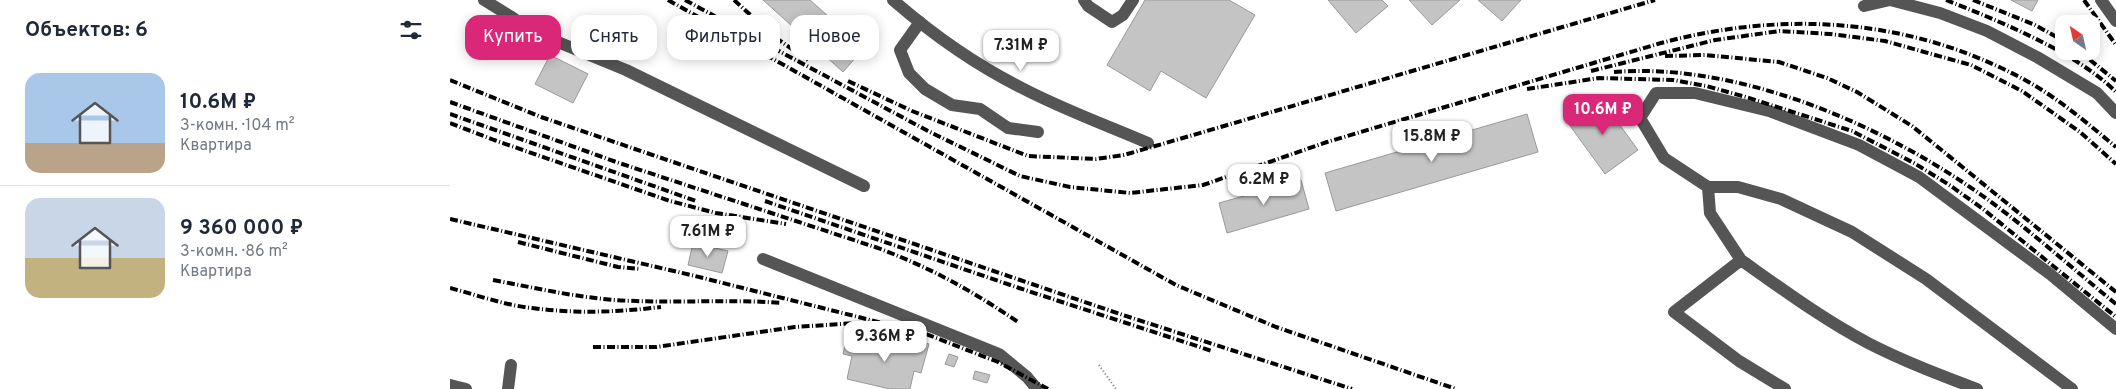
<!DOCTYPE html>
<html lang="ru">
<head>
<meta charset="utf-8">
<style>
  body { margin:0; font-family:Overpass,sans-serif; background:#f2f2f3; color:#1f2937; height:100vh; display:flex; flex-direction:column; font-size:19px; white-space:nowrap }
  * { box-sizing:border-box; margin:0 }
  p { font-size:16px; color:#747a83 }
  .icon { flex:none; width:28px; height:28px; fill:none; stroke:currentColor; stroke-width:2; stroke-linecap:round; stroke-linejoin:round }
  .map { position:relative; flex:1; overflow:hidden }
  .details { display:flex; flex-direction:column; background:#fff; width:450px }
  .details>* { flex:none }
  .guide { position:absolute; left:15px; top:15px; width:475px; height:45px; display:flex; gap:10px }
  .needle { width:32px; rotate:326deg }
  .buttons { position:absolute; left:1605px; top:15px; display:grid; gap:10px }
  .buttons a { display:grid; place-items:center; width:45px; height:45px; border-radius:10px; background:#fff; box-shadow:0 2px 12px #0003; font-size:25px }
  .price { position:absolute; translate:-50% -42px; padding:0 11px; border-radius:10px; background:#fff; color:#222; font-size:16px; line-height:32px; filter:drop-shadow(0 1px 2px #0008) }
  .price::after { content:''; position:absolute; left:50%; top:30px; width:15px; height:11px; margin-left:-8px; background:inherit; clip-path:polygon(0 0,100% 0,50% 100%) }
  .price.active { background:#db2777; color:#fff }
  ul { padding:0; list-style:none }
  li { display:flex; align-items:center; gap:15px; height:125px; padding:0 25px }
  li+li { border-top:1px solid #e0e1e3 }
  li span { display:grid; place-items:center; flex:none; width:140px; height:100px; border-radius:15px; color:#555 }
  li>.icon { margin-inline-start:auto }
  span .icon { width:60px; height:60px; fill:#fffc; stroke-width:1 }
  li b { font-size:21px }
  h2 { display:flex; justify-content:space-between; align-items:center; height:60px; padding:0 25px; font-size:21px }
  .tag { padding:0 18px; border-radius:15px; background:#fff; box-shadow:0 2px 12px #0003; font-size:18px; line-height:45px }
  .tag.active { background:#db2777; color:#fff }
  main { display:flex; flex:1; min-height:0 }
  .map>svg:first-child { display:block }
  .building { fill:#c4c4c4; stroke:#999 }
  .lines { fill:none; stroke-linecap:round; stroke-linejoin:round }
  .path { stroke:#777; stroke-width:2; stroke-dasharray:1 2.5; stroke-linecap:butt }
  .minor { stroke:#555; stroke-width:12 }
  .rail { stroke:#000; stroke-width:4; stroke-dasharray:8 2.5 1 2.5; stroke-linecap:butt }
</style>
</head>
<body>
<main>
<section class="details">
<h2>Объектов: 6<svg class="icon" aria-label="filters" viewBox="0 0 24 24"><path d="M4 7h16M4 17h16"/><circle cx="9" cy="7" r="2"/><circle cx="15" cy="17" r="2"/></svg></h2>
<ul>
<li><span style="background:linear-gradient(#a9c7e8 70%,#b9a48a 0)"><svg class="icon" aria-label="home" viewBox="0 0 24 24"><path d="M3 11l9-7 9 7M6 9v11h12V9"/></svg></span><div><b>10.6M ₽</b><p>3-комн. · 104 m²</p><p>Квартира</p></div></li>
<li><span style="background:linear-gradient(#c9d6e8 60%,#c2b280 0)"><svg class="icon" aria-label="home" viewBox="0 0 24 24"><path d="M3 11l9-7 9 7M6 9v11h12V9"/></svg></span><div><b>9 360 000 ₽</b><p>3-комн. · 86 m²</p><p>Квартира</p></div></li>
</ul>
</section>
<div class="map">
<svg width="1666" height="389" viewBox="0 0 1666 389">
  <rect width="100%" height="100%" fill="#fff"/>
  <path class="building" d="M 313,0 L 360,0 L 414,48 L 393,72 Z
    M 695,0 L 779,0 L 805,15 L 756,98 L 711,71 L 700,91 L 657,65 Z
    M 878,0 L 932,0 L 938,6 L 906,33 Z
    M 959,0 L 1010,0 L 982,25 Z
    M 1028,0 L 1071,0 L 1052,21 Z
    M 1561,0 L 1588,0 L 1582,11 Z
    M 100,55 L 138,74 L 123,103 L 85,84 Z
    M 1151,99 L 1188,150 L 1155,174 L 1118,123 Z
    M 1077,114 L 1088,152 L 886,211 L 875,173 Z
    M 851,180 L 859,209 L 777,233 L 769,203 Z
    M 243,243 L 278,251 L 272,273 L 238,265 Z
    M 397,337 L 458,352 L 461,339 L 479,344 L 471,373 L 464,371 L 460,389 L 440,389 L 397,379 L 402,356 L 393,354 Z
    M 499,354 L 508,357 L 504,367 L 495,364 Z
    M 525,371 L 540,375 L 537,383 L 523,379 Z"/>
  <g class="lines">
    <path class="path" d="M 649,365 L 666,389"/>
    <path class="minor" d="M 34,0 L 60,16 L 81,31 L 176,70 L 414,186
      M 443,0 C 482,34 526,65 572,88 C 612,109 656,125 698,143
      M 634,0 L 638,6 L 662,22 L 673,15 L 683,0
      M 1651,0 L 1666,21
      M 1414,6 L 1440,0 L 1490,13 L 1537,31 L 1587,57 L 1647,93 L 1666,113
      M 470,22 L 450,50 L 459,73 L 475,89 L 502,105 L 530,109 L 558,128 L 588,132
      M 1258,187 L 1260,213 L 1291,260 L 1224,312 L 1289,361 L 1335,389
      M 313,259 L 549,354 L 577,377 L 587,389
      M 1291,260 C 1332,289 1374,320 1418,343 C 1453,361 1490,375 1527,389
      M 0,385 L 16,389
      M 58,389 L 61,365
      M 1622,389 L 1476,279 L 1402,232 L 1331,199 L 1288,187 L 1258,187 L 1214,158 L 1190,118 L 1206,93 L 1245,93 L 1319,111 L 1409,145 L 1469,177 L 1600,274 L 1666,329"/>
    <path class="rail" d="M 218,0 L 726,285 L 826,327 L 1006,389
      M 235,0 L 292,31
      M 284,0 L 326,38 L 358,60
      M 1496,0 C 1549,21 1626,52 1666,92
      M 1523,0 L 1585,25 L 1614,41
      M 1634,0 L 1666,45
      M 286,28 L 478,131 L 570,176 L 620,187 L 680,193 L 753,185 L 877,142 L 1211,43 C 1335,10 1461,18 1575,80 C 1608,98 1637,123 1666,147
      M 1629,51 L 1666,81
      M 1215,56 L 1255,55 L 1329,62 L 1377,78 L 1407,92 L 1462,126 L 1666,292
      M 1141,71 L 1265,40 L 1330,31 L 1380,34 L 1435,41 L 1521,65 L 1572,91 L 1630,132 L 1666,164
      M 1164,72 C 1290,62 1436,126 1537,199 C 1581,231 1623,269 1666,304
      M 0,80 L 91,117 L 673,315 L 902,389
      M 398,81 L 462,111 L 578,156 L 646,159 L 674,155 L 726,140 L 1205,0
      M 1077,89 L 1149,78 L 1223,80 L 1256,86 L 1296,97 L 1402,131 L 1464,163 L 1501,186 L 1533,209 L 1666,317
      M 0,102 L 169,163 L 428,248 C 481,268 521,290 568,322
      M 0,114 L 246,201
      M 0,123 L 44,140 L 220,201 L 266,213 L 336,224
      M 315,201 L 569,288 L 762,351
      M 0,219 L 241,275 L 476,334 L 548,362 L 598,389
      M 68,242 L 168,267 L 190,269
      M 43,280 C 91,289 137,300 186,301 C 234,303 283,299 331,303
      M 0,288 C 27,295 54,305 82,308 C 126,314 168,312 211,307
      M 143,347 L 206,347 L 345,327 L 406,323 L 414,324"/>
  </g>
</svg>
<div class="buttons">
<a><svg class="needle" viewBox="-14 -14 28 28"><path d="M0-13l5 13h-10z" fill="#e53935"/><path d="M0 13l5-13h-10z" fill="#747a83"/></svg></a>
</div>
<b class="price" style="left:571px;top:72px">7.31M ₽</b>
<b class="price active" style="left:1153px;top:136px">10.6M ₽</b>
<b class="price" style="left:982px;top:163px">15.8M ₽</b>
<b class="price" style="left:814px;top:206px">6.2M ₽</b>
<b class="price" style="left:258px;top:258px">7.61M ₽</b>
<b class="price" style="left:435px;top:363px">9.36M ₽</b>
<div class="guide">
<a class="tag active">Купить</a>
<a class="tag">Снять</a>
<a class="tag">Фильтры</a>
<a class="tag">Новое</a>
</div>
</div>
</main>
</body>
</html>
